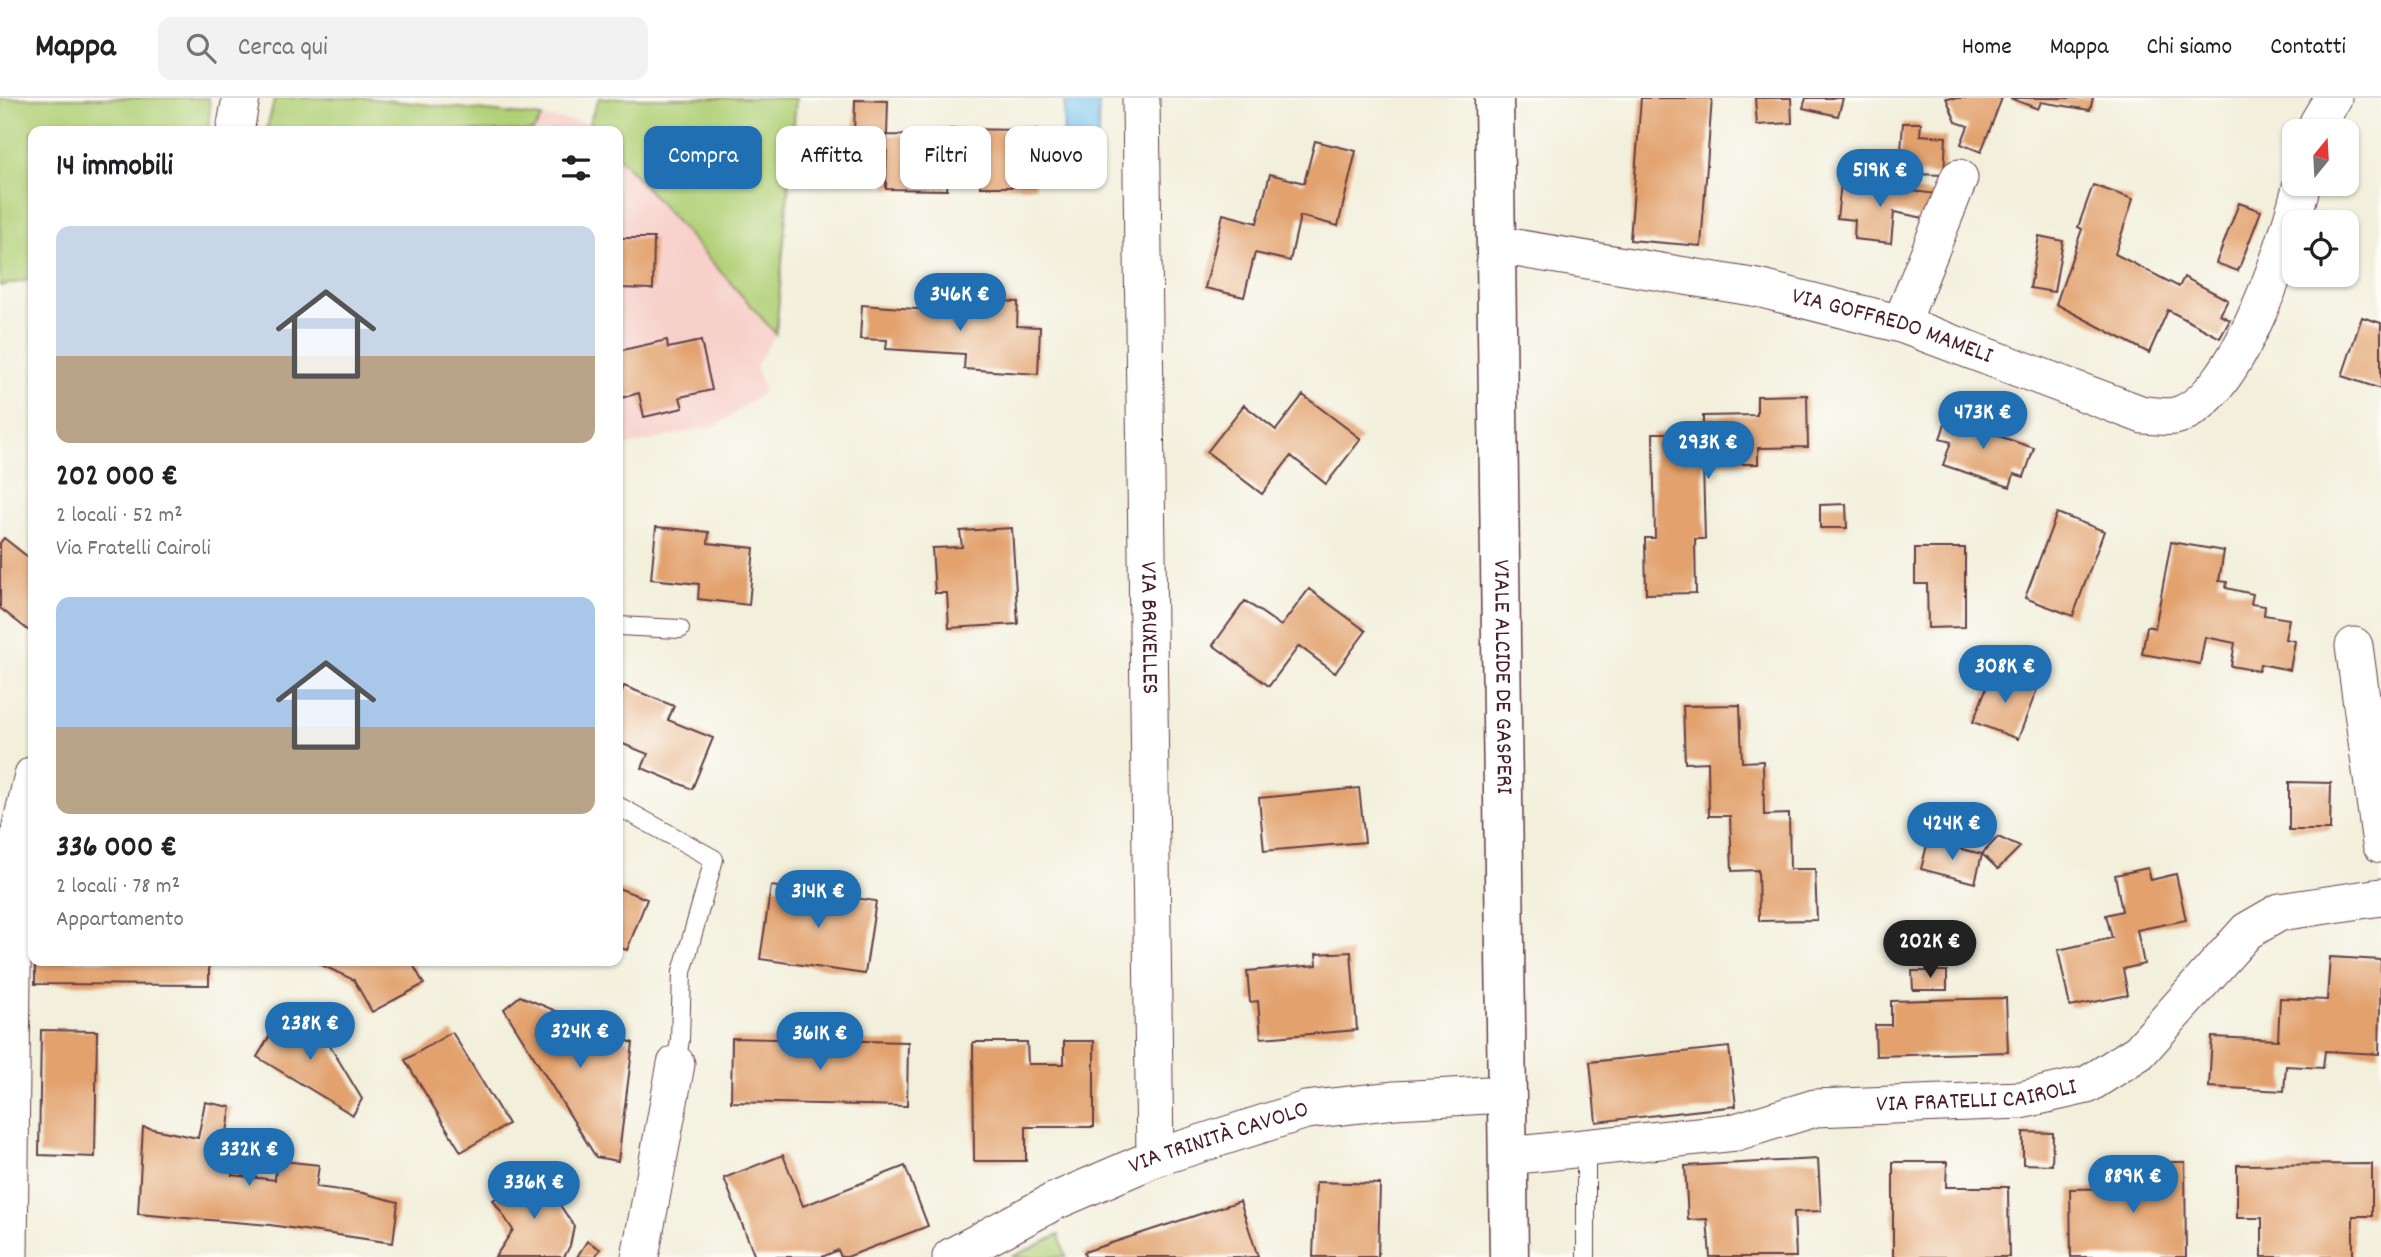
<!DOCTYPE html>
<html lang="it">
<head>
<meta charset="utf-8">
<style>
  body { margin:0; font-family:Dekko,sans-serif; background:#f2f2f2; color:#202124; height:100vh; display:flex; flex-direction:column; font-size:26px; white-space:nowrap }
  * { box-sizing:border-box; margin:0 }
  p { font-size:23px; color:#757577 }
  .icon { flex:none; width:38px; height:38px; fill:none; stroke:currentColor; stroke-width:2; stroke-linecap:round; stroke-linejoin:round }
  .map { position:relative; flex:1; overflow:hidden }
  .panel { position:absolute; left:28px; top:28px; width:595px; height:840px; display:flex; flex-direction:column; background:#fff; border-radius:14px; box-shadow:0 2px 5px #0004 }
  .panel>* { flex:none }
  .top-card { position:absolute; left:644px; top:28px; width:665px; height:63px; display:flex; gap:14px }
  .needle { width:46px; rotate:18deg }
  .fabs { position:absolute; left:2282px; top:21px; display:grid; gap:14px }
  .fabs a { display:grid; place-items:center; width:77px; height:77px; border-radius:14px; background:#fff; box-shadow:0 2px 5px #0004; font-size:35px }
  .price { position:absolute; translate:-50% -60px; padding:0 16px; border-radius:24px; background:#1f6fb2; color:#fff; font-size:23px; line-height:46px; filter:drop-shadow(0 2px 4px #0008) }
  .price::after { content:''; position:absolute; left:50%; top:42px; width:21px; height:16px; margin-left:-10px; background:inherit; clip-path:polygon(0 0,100% 0,50% 100%) }
  .price.selected { background:#222; color:#fff }
  ul { padding:0; list-style:none }
  li { display:grid; align-content:center; gap:14px; height:371px; padding:0 28px }
  li span { display:grid; place-items:center; height:217px; border-radius:14px; color:#555 }
  li>.icon { margin-inline-start:auto }
  span .icon { width:126px; height:126px; fill:#fffc; stroke-width:1 }
  li b { font-size:30px }
  h2 { display:flex; justify-content:space-between; align-items:center; height:84px; padding:0 28px; font-size:30px }
  .chip { padding:0 24px; border-radius:14px; background:#fff; box-shadow:0 2px 5px #0004; font-size:24px; line-height:63px }
  .chip.selected { background:#1f6fb2; color:#fff }
  header { display:flex; align-items:center; gap:42px; box-sizing:border-box; height:98px; padding:0 35px; background:#fff; border-bottom:2px solid #e0e0e0 }
  header strong { font-size:33px }
  nav { display:flex; gap:38px; margin-inline-start:auto; font-size:24px }
  .search { width:490px; height:63px; background:#f2f2f2; display:flex; align-items:center; gap:18px; box-sizing:border-box; padding:0 24px; border-radius:14px; color:#757577; font-size:26px }
  .map>svg:first-child { display:block }
  .built { fill:#f7d0ca }
  .green { fill:#b1d077; stroke:#7e7851; stroke-width:2 }
  .water { fill:#73bfec; stroke:#5e6f8c; stroke-width:2 }
  .building { fill:#e2a16d }
  .lines { fill:none; stroke-linecap:round; stroke-linejoin:round }
  .service-casing { stroke:#633e45; stroke-width:20 }
  .minor-casing { stroke:#633e45; stroke-width:39 }
  .secondary-casing { stroke:#633e45; stroke-width:41 }
  .service { stroke:#fff; stroke-width:18 }
  .minor { stroke:#fff; stroke-width:37 }
  .secondary { stroke:#fff; stroke-width:38 }
  .labels { text-anchor:middle; dominant-baseline:central; stroke-width:7; stroke-linejoin:round; paint-order:stroke }
  .street-label { font-size:24px; fill:#4a1f2b; stroke:#fdfcf7 }
</style>
</head>
<body>
<header>
<strong>Mappa</strong>
<div class="search"><svg class="icon" aria-label="search" viewBox="0 0 24 24"><circle cx="10" cy="10" r="6"/><path d="M15 15l6 6"/></svg>Cerca qui</div>
<nav><a>Home</a><a>Mappa</a><a>Chi siamo</a><a>Contatti</a></nav>
</header>
<div class="map">
<svg width="2381" height="1159" viewBox="0 0 2381 1159">
  <rect width="100%" height="100%" fill="#fdfcf7"/>
  <filter id="ink" filterUnits="userSpaceOnUse"><feTurbulence type="fractalNoise" baseFrequency=".0143" numOctaves="2"/><feDisplacementMap in="SourceGraphic" scale="14" xChannelSelector="R" yChannelSelector="G"/><feConvolveMatrix kernelMatrix="1 2 1 2 8 2 1 2 1" color-interpolation-filters="sRGB"/></filter>
  <filter id="wash" filterUnits="userSpaceOnUse"><feTurbulence type="fractalNoise" baseFrequency=".00686" numOctaves="4" result="noise"/><feDisplacementMap in="SourceGraphic" scale="28" xChannelSelector="R" yChannelSelector="G"/><feGaussianBlur stdDeviation="1.57" result="paint"/><feColorMatrix in="noise" values="0 0 0 0 0 0 0 0 0 0 0 0 0 0 0 0 0 1.4 0 .05"/><feComposite in="paint" operator="in"/></filter>
  <g filter="url(#wash)">
    <rect width="100%" height="100%" fill="#f2efdb"/>
    <path class="built" d="M 542,19 L 589,25 L 596,33 L 534,33 Z
      M 618,58 L 776,236 L 756,268 L 764,294 L 718,327 L 618,350 Z"/>
    <path class="green" d="M 0,0 L 208,0 L 210,7 L 208,33 L 33,33 L 33,181 L 0,188 Z
      M 275,0 L 366,0 L 542,19 L 533,33 L 266,33 Z
      M 599,0 L 796,0 L 776,236 L 618,58 L 618,33 L 596,33 L 589,25 Z
      M 1059,1137 L 1066,1159 L 1011,1159 Z"/>
    <path class="water" d="M 1065,0 L 1099,0 L 1098,44 L 1063,43 Z"/>
    <g id="blocks">
      <path class="building" d="M 1641,0 L 1712,0 L 1701,148 L 1630,142 Z
        M 1755,0 L 1791,0 L 1792,25 L 1757,27 Z
        M 1806,0 L 1843,0 L 1838,18 L 1803,10 Z
        M 1946,0 L 2002,0 L 1981,54 L 1961,46 L 1968,28 L 1956,24 Z
        M 2010,0 L 2093,0 L 2090,12 L 2041,4 L 2038,11 Z
        M 855,2 L 888,3 L 887,37 L 854,36 Z
        M 1903,25 L 1921,25 L 1920,37 L 1946,39 L 1944,77 L 1912,76 L 1913,67 L 1900,66 Z
        M 950,31 L 1036,32 L 1035,89 L 980,89 L 980,78 L 948,78 L 947,92 L 886,91 L 887,37 L 951,38 Z
        M 1315,43 L 1356,53 L 1338,128 L 1300,118 L 1290,163 L 1255,155 L 1244,199 L 1205,190 L 1223,116 L 1257,125 L 1270,76 L 1304,85 Z
        M 1841,85 L 1897,91 L 1937,96 L 1929,121 L 1894,114 L 1891,145 L 1854,141 L 1855,122 L 1837,120 Z
        M 2093,87 L 2133,101 L 2115,156 L 2179,189 L 2184,179 L 2228,202 L 2220,217 L 2230,222 L 2220,240 L 2168,212 L 2149,255 L 2056,206 L 2082,131 L 2078,129 Z
        M 2239,105 L 2261,113 L 2238,173 L 2216,165 Z
        M 2039,138 L 2063,143 L 2054,194 L 2030,190 Z
        M 618,140 L 654,140 L 653,191 L 618,190 Z
        M 944,200 L 1018,204 L 1017,228 L 1040,229 L 1038,276 L 964,271 L 965,256 L 886,251 L 887,242 L 860,241 L 862,207 L 943,213 Z
        M 2362,219 L 2381,225 L 2381,291 L 2342,278 Z
        M 667,242 L 668,250 L 701,243 L 712,292 L 680,299 L 683,310 L 644,319 L 639,295 L 618,301 L 618,253 Z
        M 1303,297 L 1361,341 L 1326,386 L 1291,358 L 1262,396 L 1207,354 L 1244,307 L 1276,332 Z
        M 1807,297 L 1808,349 L 1758,350 L 1758,366 L 1703,366 L 1705,441 L 1695,441 L 1696,495 L 1646,496 L 1645,440 L 1655,440 L 1653,335 L 1703,335 L 1703,318 L 1757,317 L 1757,298 Z
        M 1949,313 L 1995,328 L 1993,336 L 2034,350 L 2024,379 L 2014,376 L 2010,389 L 1943,367 L 1951,344 L 1940,341 Z
        M 1846,406 L 1847,430 L 1820,430 L 1820,407 Z
        M 2057,415 L 2104,433 L 2073,518 L 2025,500 Z
        M 656,429 L 709,434 L 708,445 L 754,450 L 749,507 L 698,501 L 699,486 L 651,481 Z
        M 1012,430 L 1018,526 L 949,530 L 947,495 L 935,495 L 932,450 L 962,449 L 960,433 Z
        M 4,440 L 33,463 L 33,536 L 0,510 L 0,445 Z
        M 2171,444 L 2224,453 L 2219,483 L 2227,484 L 2226,490 L 2253,496 L 2251,506 L 2265,508 L 2264,517 L 2289,521 L 2285,541 L 2295,543 L 2290,572 L 2260,566 L 2259,573 L 2231,568 L 2235,545 L 2205,539 L 2200,566 L 2142,556 L 2147,528 L 2155,530 Z
        M 1915,450 L 1965,450 L 1965,529 L 1928,530 L 1927,486 L 1915,486 Z
        M 1309,491 L 1366,533 L 1335,575 L 1299,548 L 1269,588 L 1213,547 L 1245,503 L 1281,528 Z
        M 1993,573 L 2037,591 L 2018,641 L 1973,624 Z
        M 624,588 L 674,608 L 668,622 L 713,640 L 692,691 L 642,670 L 648,656 L 618,644 L 618,604 Z
        M 1740,607 L 1742,664 L 1763,663 L 1764,717 L 1789,716 L 1790,771 L 1815,771 L 1817,822 L 1759,823 L 1758,772 L 1732,773 L 1730,718 L 1709,718 L 1708,664 L 1685,665 L 1683,608 Z
        M 2289,684 L 2331,685 L 2330,732 L 2289,732 Z
        M 1359,690 L 1365,744 L 1264,753 L 1259,700 Z
        M 1998,739 L 2020,749 L 1998,771 L 1982,756 Z
        M 1928,743 L 1982,756 L 1975,785 L 1921,771 Z
        M 2148,770 L 2151,782 L 2176,776 L 2186,822 L 2137,832 L 2144,866 L 2123,871 L 2128,897 L 2070,909 L 2058,852 L 2112,840 L 2106,817 L 2122,813 L 2115,777 Z
        M 771,788 L 876,803 L 865,876 L 760,861 Z
        M 618,790 L 647,801 L 627,852 L 618,849 Z
        M 1351,854 L 1357,932 L 1261,940 L 1258,903 L 1250,904 L 1247,873 L 1317,867 L 1316,856 Z
        M 2330,859 L 2381,862 L 2379,956 L 2325,953 L 2323,970 L 2286,968 L 2284,993 L 2209,989 L 2212,939 L 2278,942 L 2280,900 L 2327,902 Z
        M 35,863 L 209,863 L 209,887 L 35,886 Z
        M 313,863 L 411,863 L 424,886 L 372,914 L 354,882 Z
        M 1912,873 L 1947,873 L 1947,892 L 1913,892 Z
        M 520,898 L 633,945 L 618,1063 L 596,1059 L 504,911 Z
        M 2006,900 L 2008,954 L 1876,958 L 1875,927 L 1891,927 L 1891,903 Z
        M 284,914 L 324,938 L 362,1001 L 353,1017 L 257,959 Z
        M 41,932 L 97,933 L 95,1059 L 39,1057 Z
        M 452,934 L 508,1026 L 461,1054 L 405,962 Z
        M 732,940 L 908,944 L 907,1008 L 731,1004 Z
        M 1064,943 L 1094,943 L 1094,1029 L 1026,1029 L 1026,1063 L 974,1063 L 973,944 L 1027,944 L 1028,966 L 1064,966 Z
        M 1729,949 L 1736,1008 L 1596,1024 L 1590,964 Z
        M 205,1004 L 231,1009 L 222,1065 L 234,1067 L 232,1077 L 275,1082 L 276,1068 L 282,1069 L 283,1063 L 319,1067 L 316,1089 L 363,1095 L 398,1104 L 393,1145 L 270,1127 L 138,1116 L 143,1029 L 198,1040 Z
        M 2023,1034 L 2053,1035 L 2052,1067 L 2023,1066 Z
        M 783,1057 L 803,1108 L 905,1068 L 928,1128 L 847,1159 L 841,1159 L 838,1152 L 822,1159 L 755,1159 L 724,1080 Z
        M 1818,1061 L 1821,1113 L 1794,1114 L 1796,1159 L 1710,1159 L 1707,1121 L 1688,1122 L 1685,1068 Z
        M 1893,1064 L 1947,1064 L 1946,1089 L 2008,1089 L 2009,1159 L 1893,1159 Z
        M 2131,1064 L 2185,1064 L 2186,1159 L 2071,1159 L 2070,1091 L 2132,1090 Z
        M 2372,1066 L 2372,1118 L 2353,1118 L 2353,1159 L 2262,1159 L 2262,1120 L 2237,1120 L 2237,1067 Z
        M 537,1073 L 574,1128 L 570,1148 L 564,1159 L 495,1159 L 513,1132 L 493,1102 Z
        M 1316,1084 L 1380,1086 L 1378,1159 L 1313,1159 Z
        M 1240,1103 L 1258,1159 L 1085,1159 L 1084,1154 Z
        M 587,1143 L 600,1151 L 595,1159 L 577,1159 Z"/>
    </g>
  </g>
  <g filter="url(#ink)">
    <use href="#blocks" fill-opacity="0" stroke="#633e45" stroke-width="2"/>
    <g class="lines">
      <defs>
        <path id="service" d="M 618,528 L 680,531
          M 618,708 L 714,761 L 682,874 L 680,942 L 676,966
          M 1586,1159 L 1586,1049"/>
        <g id="minor">
          <path id="s1" d="M 1141,2 L 1155,1060"/>
          <path d="M 235,33 L 241,0"/>
          <path d="M 2316,33 L 2318,25 L 2333,0"/>
          <path id="s2" d="M 1497,147 L 1758,190 L 1901,226 L 2143,317 C 2153,317 2166,320 2175,318 C 2238,303 2287,143 2302,86"/>
          <path d="M 1901,226 L 1959,80"/>
          <path d="M 2354,548 L 2381,746"/>
          <path id="s3" d="M 1508,1058 L 1736,1034 L 1815,1010 L 2021,1002 L 2087,987 L 2139,954 L 2247,833 L 2280,814 L 2381,799"/>
          <path d="M 9,1159 L 13,784 L 21,728 L 33,677"/>
          <path d="M 640,1159 L 676,966"/>
          <path id="s4" d="M 951,1159 L 1053,1104 L 1155,1060 L 1306,1012 L 1395,1002 L 1507,996"/>
        </g>
        <g id="secondary">
          <path id="s5" d="M 1494,0 L 1509,1159"/>
        </g>
      </defs>
      <use href="#service" class="service-casing"/>
      <use href="#minor" class="minor-casing"/>
      <use href="#secondary" class="secondary-casing"/>
      <use href="#service" class="service"/>
      <use href="#minor" class="minor"/>
      <use href="#secondary" class="secondary"/>
    </g>
  </g>
  <g class="labels">
    <g class="street-label">
      <text stroke="none"><textPath href="#s2" startOffset="404">VIA GOFFREDO MAMELI</textPath></text>
      <text stroke="none"><textPath href="#s1" startOffset="528">VIA BRUXELLES</textPath></text>
      <text stroke="none"><textPath href="#s5" startOffset="579">VIALE ALCIDE DE GASPERI</textPath></text>
      <text stroke="none"><textPath href="#s3" startOffset="474">VIA FRATELLI CAIROLI</textPath></text>
      <text stroke="none"><textPath href="#s4" startOffset="294">VIA TRINITÀ CAVOLO</textPath></text>
    </g>
  </g>
</svg>
<div class="fabs">
<a><svg class="needle" viewBox="-14 -14 28 28"><path d="M0-13l5 13h-10z" fill="#e53935"/><path d="M0 13l5-13h-10z" fill="#757577"/></svg></a>
<a><svg class="icon" aria-label="locate" viewBox="0 0 24 24"><circle cx="12" cy="12" r="6"/><path d="M12 2v4M12 18v4M2 12h4M18 12h4"/></svg></a>
</div>
<b class="price" style="left:1880px;top:111px">519K €</b>
<b class="price" style="left:960px;top:235px">346K €</b>
<b class="price" style="left:1983px;top:353px">473K €</b>
<b class="price" style="left:1708px;top:383px">293K €</b>
<b class="price" style="left:2005px;top:607px">308K €</b>
<b class="price" style="left:1952px;top:764px">424K €</b>
<b class="price" style="left:818px;top:832px">314K €</b>
<b class="price selected" style="left:1930px;top:882px">202K €</b>
<b class="price" style="left:310px;top:964px">238K €</b>
<b class="price" style="left:580px;top:972px">324K €</b>
<b class="price" style="left:820px;top:974px">361K €</b>
<b class="price" style="left:249px;top:1090px">332K €</b>
<b class="price" style="left:2133px;top:1117px">889K €</b>
<b class="price" style="left:534px;top:1123px">336K €</b>
<div class="top-card">
<a class="chip selected">Compra</a>
<a class="chip">Affitta</a>
<a class="chip">Filtri</a>
<a class="chip">Nuovo</a>
</div>
<section class="panel">
<h2>14 immobili<svg class="icon" aria-label="filters" viewBox="0 0 24 24"><path d="M4 7h16M4 17h16"/><circle cx="9" cy="7" r="2"/><circle cx="15" cy="17" r="2"/></svg></h2>
<ul>
<li><span style="background:linear-gradient(#c9d6e8 60%,#b9a48a 0)"><svg class="icon" aria-label="home" viewBox="0 0 24 24"><path d="M3 11l9-7 9 7M6 9v11h12V9"/></svg></span><div><b>202 000 €</b><p>2 locali · 52 m²</p><p>Via Fratelli Cairoli</p></div></li>
<li><span style="background:linear-gradient(#a9c7e8 60%,#b9a48a 0)"><svg class="icon" aria-label="home" viewBox="0 0 24 24"><path d="M3 11l9-7 9 7M6 9v11h12V9"/></svg></span><div><b>336 000 €</b><p>2 locali · 78 m²</p><p>Appartamento</p></div></li>
</ul>
</section>
</div>
</body>
</html>
